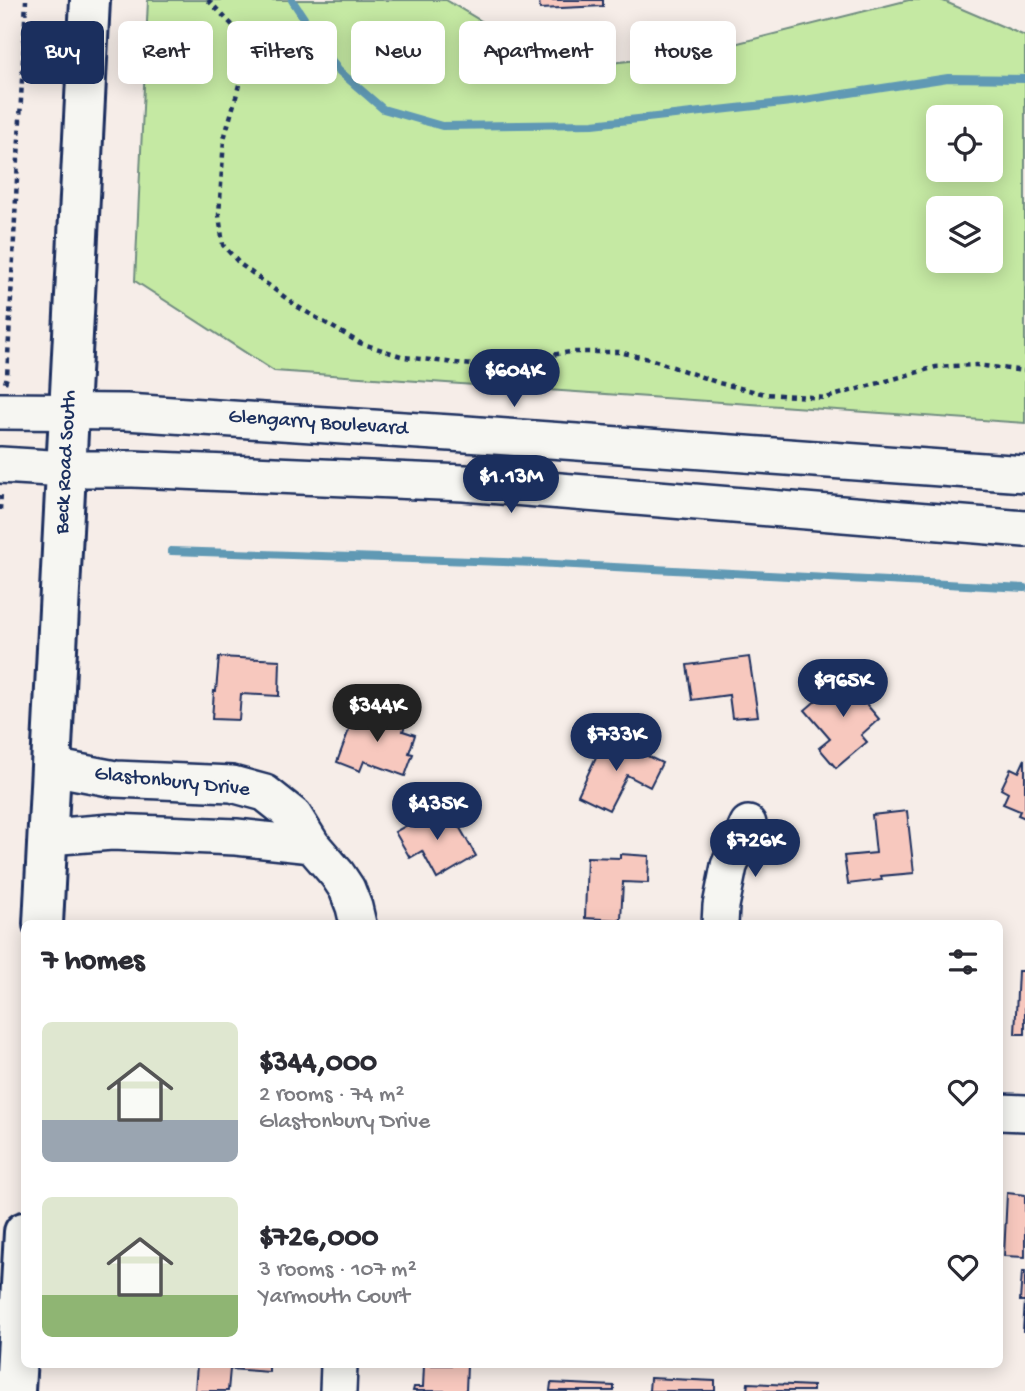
<!DOCTYPE html>
<html lang="en">
<head>
<meta charset="utf-8">
<style>
  body { margin:0; font-family:"Gochi Hand",sans-serif; background:#f7f7f7; color:#2b2b33; height:100vh; display:flex; flex-direction:column; font-size:26px; white-space:nowrap }
  * { box-sizing:border-box; margin:0 }
  p { font-size:23px; color:#7c7c81 }
  .icon { flex:none; width:38px; height:38px; fill:none; stroke:currentColor; stroke-width:2; stroke-linecap:round; stroke-linejoin:round }
  .map { position:relative; flex:1; overflow:hidden }
  .details { position:absolute; left:21px; top:920px; width:982px; height:448px; display:flex; flex-direction:column; background:#fff; border-radius:10px; box-shadow:0 4px 18px #0003 }
  .details>* { flex:none }
  .banner { position:absolute; left:21px; top:21px; width:984px; height:63px; display:flex; gap:14px }
  .tools { position:absolute; left:926px; top:105px; display:grid; gap:14px }
  .tools a { display:grid; place-items:center; width:77px; height:77px; border-radius:10px; background:#fff; box-shadow:0 4px 18px #0003; font-size:35px }
  .price { position:absolute; translate:-50% -60px; padding:0 16px; border-radius:24px; background:#1b2f5e; color:#fff; font-size:23px; line-height:46px; filter:drop-shadow(0 2px 4px #0008) }
  .price::after { content:''; position:absolute; left:50%; top:42px; width:21px; height:16px; margin-left:-10px; background:inherit; clip-path:polygon(0 0,100% 0,50% 100%) }
  .price.current { background:#222; color:#fff }
  ul { padding:0; list-style:none }
  li { display:flex; align-items:center; gap:21px; height:175px; padding:0 21px }
  li span { display:grid; place-items:center; flex:none; width:196px; height:140px; border-radius:10px; color:#555 }
  li>.icon { margin-inline-start:auto }
  span .icon { width:84px; height:84px; fill:#fffc; stroke-width:1 }
  li b { font-size:30px }
  h2 { display:flex; justify-content:space-between; align-items:center; height:84px; padding:0 21px; font-size:30px }
  .pill { padding:0 24px; border-radius:10px; background:#fff; box-shadow:0 4px 18px #0003; font-size:24px; line-height:63px }
  .pill.current { background:#1b2f5e; color:#fff }
  .map>svg:first-child { display:block }
  .green { fill:#c5e9a3; stroke:#708c80; stroke-width:2; fill-rule:evenodd }
  .lines { fill:none; stroke-linecap:round; stroke-linejoin:round }
  .stream { stroke:#6199b4; stroke-width:8 }
  .building { fill:#f7c8be; stroke:#1b2f5e; stroke-width:2 }
  .minor-casing { stroke:#1b2f5e; stroke-width:40 }
  .major-casing { stroke:#1b2f5e; stroke-width:44 }
  .path { stroke:#1b2f5e; stroke-width:4.5; stroke-dasharray:5 5; stroke-linecap:butt }
  .minor { stroke:#f6f6f2; stroke-width:35 }
  .major { stroke:#f6f6f2; stroke-width:38 }
  .labels { text-anchor:middle; dominant-baseline:central; stroke-width:6; stroke-linejoin:round; paint-order:stroke }
  .street-label { font-size:21px; fill:#1b2f5e; stroke:#f6f6f2 }
</style>
</head>
<body>
<div class="map">
<svg width="1025" height="1391" viewBox="0 0 1025 1391">
  <rect width="100%" height="100%" fill="#f6ede8"/>
  <filter id="ink" filterUnits="userSpaceOnUse"><feTurbulence type="fractalNoise" baseFrequency=".0143" numOctaves="2"/><feDisplacementMap in="SourceGraphic" scale="14" xChannelSelector="R" yChannelSelector="G"/><feConvolveMatrix kernelMatrix="1 2 1 2 8 2 1 2 1" color-interpolation-filters="sRGB"/></filter>
  <g filter="url(#ink)">
    <path class="green" d="M 148,0 L 446,0 L 483,22 L 573,67 L 694,54 L 909,0 L 941,0 L 1025,36 L 1025,423 L 274,371 L 135,281 ZM 990,117 L 990,170 L 938,170 L 938,117 ZM 990,208 L 990,261 L 938,261 L 938,208 Z"/>
    <g class="lines">
      <path class="stream" d="M 292,0 L 338,70 L 383,109 L 442,126 L 593,124 L 791,102 L 948,78 L 1025,79
        M 171,551 L 535,563 L 1025,588"/>
    </g>
    <path class="building" d="M 539,0 L 603,0 L 603,6 L 540,9 Z
      M 219,657 L 280,660 L 279,696 L 241,694 L 239,720 L 212,719 L 214,691 L 216,691 Z
      M 749,657 L 758,716 L 732,718 L 729,695 L 692,700 L 687,665 Z
      M 848,673 L 866,694 L 861,698 L 879,719 L 861,735 L 867,742 L 836,768 L 819,748 L 830,739 L 805,710 Z
      M 356,711 L 369,716 L 370,713 L 405,725 L 403,731 L 415,735 L 409,753 L 413,754 L 405,776 L 364,761 L 360,771 L 337,762 Z
      M 604,740 L 633,754 L 635,750 L 662,763 L 650,787 L 627,775 L 609,810 L 578,795 Z
      M 1025,759 L 1025,818 L 1018,815 L 1020,811 L 1003,804 L 1008,793 L 1001,789 L 1011,768 L 1019,772 Z
      M 443,805 L 454,825 L 457,823 L 476,856 L 437,879 L 422,851 L 410,858 L 395,832 Z
      M 907,811 L 914,873 L 881,876 L 882,880 L 848,884 L 844,856 L 876,853 L 872,815 Z
      M 620,854 L 649,856 L 648,883 L 623,882 L 621,920 L 585,918 L 587,857 L 620,858 Z
      M 1018,971 L 1025,971 L 1025,1034 L 1015,1034 Z
      M 1007,1193 L 1025,1195 L 1025,1257 L 1004,1256 Z
      M 1022,1272 L 1025,1272 L 1025,1331 L 1023,1331 L 1025,1301 L 1020,1301 Z
      M 197,1365 L 269,1365 L 269,1372 L 230,1369 L 228,1391 L 195,1391 Z
      M 424,1365 L 467,1365 L 466,1391 L 413,1391 L 414,1387 L 423,1387 Z
      M 650,1378 L 715,1381 L 715,1391 L 649,1391 Z
      M 551,1383 L 614,1386 L 614,1391 L 550,1391 Z
      M 748,1383 L 813,1386 L 813,1391 L 747,1391 Z"/>
    <g class="lines">
      <defs>
        <path id="minor" d="M 0,411 L 126,412 L 466,434 L 1025,474
          M 0,465 L 67,469 L 133,469 L 464,483 L 1025,529
          M 52,767 L 115,779 L 232,784 L 265,793 L 294,816 L 312,845 L 337,874 L 347,889 L 354,907 L 358,924
          M 48,837 L 112,832 L 236,837 L 312,845
          M 720,924 L 721,906 L 729,866 L 748,824
          M 999,1112 L 1025,1113
          M 338,1391 L 339,1365"/>
        <path id="major" d="M 43,924 L 90,0
          M 15,1391 L 24,1232"/>
      </defs>
      <use href="#minor" class="minor-casing"/>
      <use href="#major" class="major-casing"/>
      <path class="path" d="M 208,0 L 240,33 L 247,51 L 236,97 L 224,139 L 219,215 L 223,245 L 240,264 L 298,307 L 360,343 L 404,357 L 481,366 L 570,352 L 619,352 L 653,360 L 719,383 L 765,394 L 826,398 L 936,367 L 976,365 L 1025,371
        M 5,383 L 7,377 L 26,0
        M 0,510 L 1,492"/>
      <use href="#minor" class="minor"/>
      <use href="#major" class="major"/>
    </g>
  </g>
  <g class="labels">
    <g class="street-label">
      <text transform="translate(318 424) rotate(4)">Glengarry Boulevard</text>
      <text transform="translate(67 462) rotate(-87)">Beck Road South</text>
      <text transform="translate(172 783) rotate(6)">Glastonbury Drive</text>
    </g>
  </g>
</svg>
<div class="tools">
<a><svg class="icon" aria-label="locate" viewBox="0 0 24 24"><circle cx="12" cy="12" r="6"/><path d="M12 2v4M12 18v4M2 12h4M18 12h4"/></svg></a>
<a><svg class="icon" aria-label="layers" viewBox="0 0 24 24"><path d="M12 4l9 5-9 5-9-5zM3 14l9 5 9-5"/></svg></a>
</div>
<b class="price" style="left:514px;top:409px">$604K</b>
<b class="price" style="left:511px;top:515px">$1.13M</b>
<b class="price" style="left:843px;top:719px">$965K</b>
<b class="price current" style="left:377px;top:744px">$344K</b>
<b class="price" style="left:616px;top:773px">$733K</b>
<b class="price" style="left:437px;top:842px">$435K</b>
<b class="price" style="left:755px;top:879px">$726K</b>
<div class="banner">
<a class="pill current">Buy</a>
<a class="pill">Rent</a>
<a class="pill">Filters</a>
<a class="pill">New</a>
<a class="pill">Apartment</a>
<a class="pill">House</a>
</div>
<section class="details">
<h2>7 homes<svg class="icon" aria-label="filters" viewBox="0 0 24 24"><path d="M4 7h16M4 17h16"/><circle cx="9" cy="7" r="2"/><circle cx="15" cy="17" r="2"/></svg></h2>
<ul>
<li><span style="background:linear-gradient(#dfe7d0 70%,#9aa5b1 0)"><svg class="icon" aria-label="home" viewBox="0 0 24 24"><path d="M3 11l9-7 9 7M6 9v11h12V9"/></svg></span><div><b>$344,000</b><p>2 rooms · 74 m²</p><p>Glastonbury Drive</p></div><svg class="icon" aria-label="heart" viewBox="0 0 24 24"><path d="M12 20l-8-8c-3-5 5-10 8-4 3-6 11-1 8 4z"/></svg></li>
<li><span style="background:linear-gradient(#dfe7d0 70%,#8fb573 0)"><svg class="icon" aria-label="home" viewBox="0 0 24 24"><path d="M3 11l9-7 9 7M6 9v11h12V9"/></svg></span><div><b>$726,000</b><p>3 rooms · 107 m²</p><p>Yarmouth Court</p></div><svg class="icon" aria-label="heart" viewBox="0 0 24 24"><path d="M12 20l-8-8c-3-5 5-10 8-4 3-6 11-1 8 4z"/></svg></li>
</ul>
</section>
</div>
</body>
</html>
